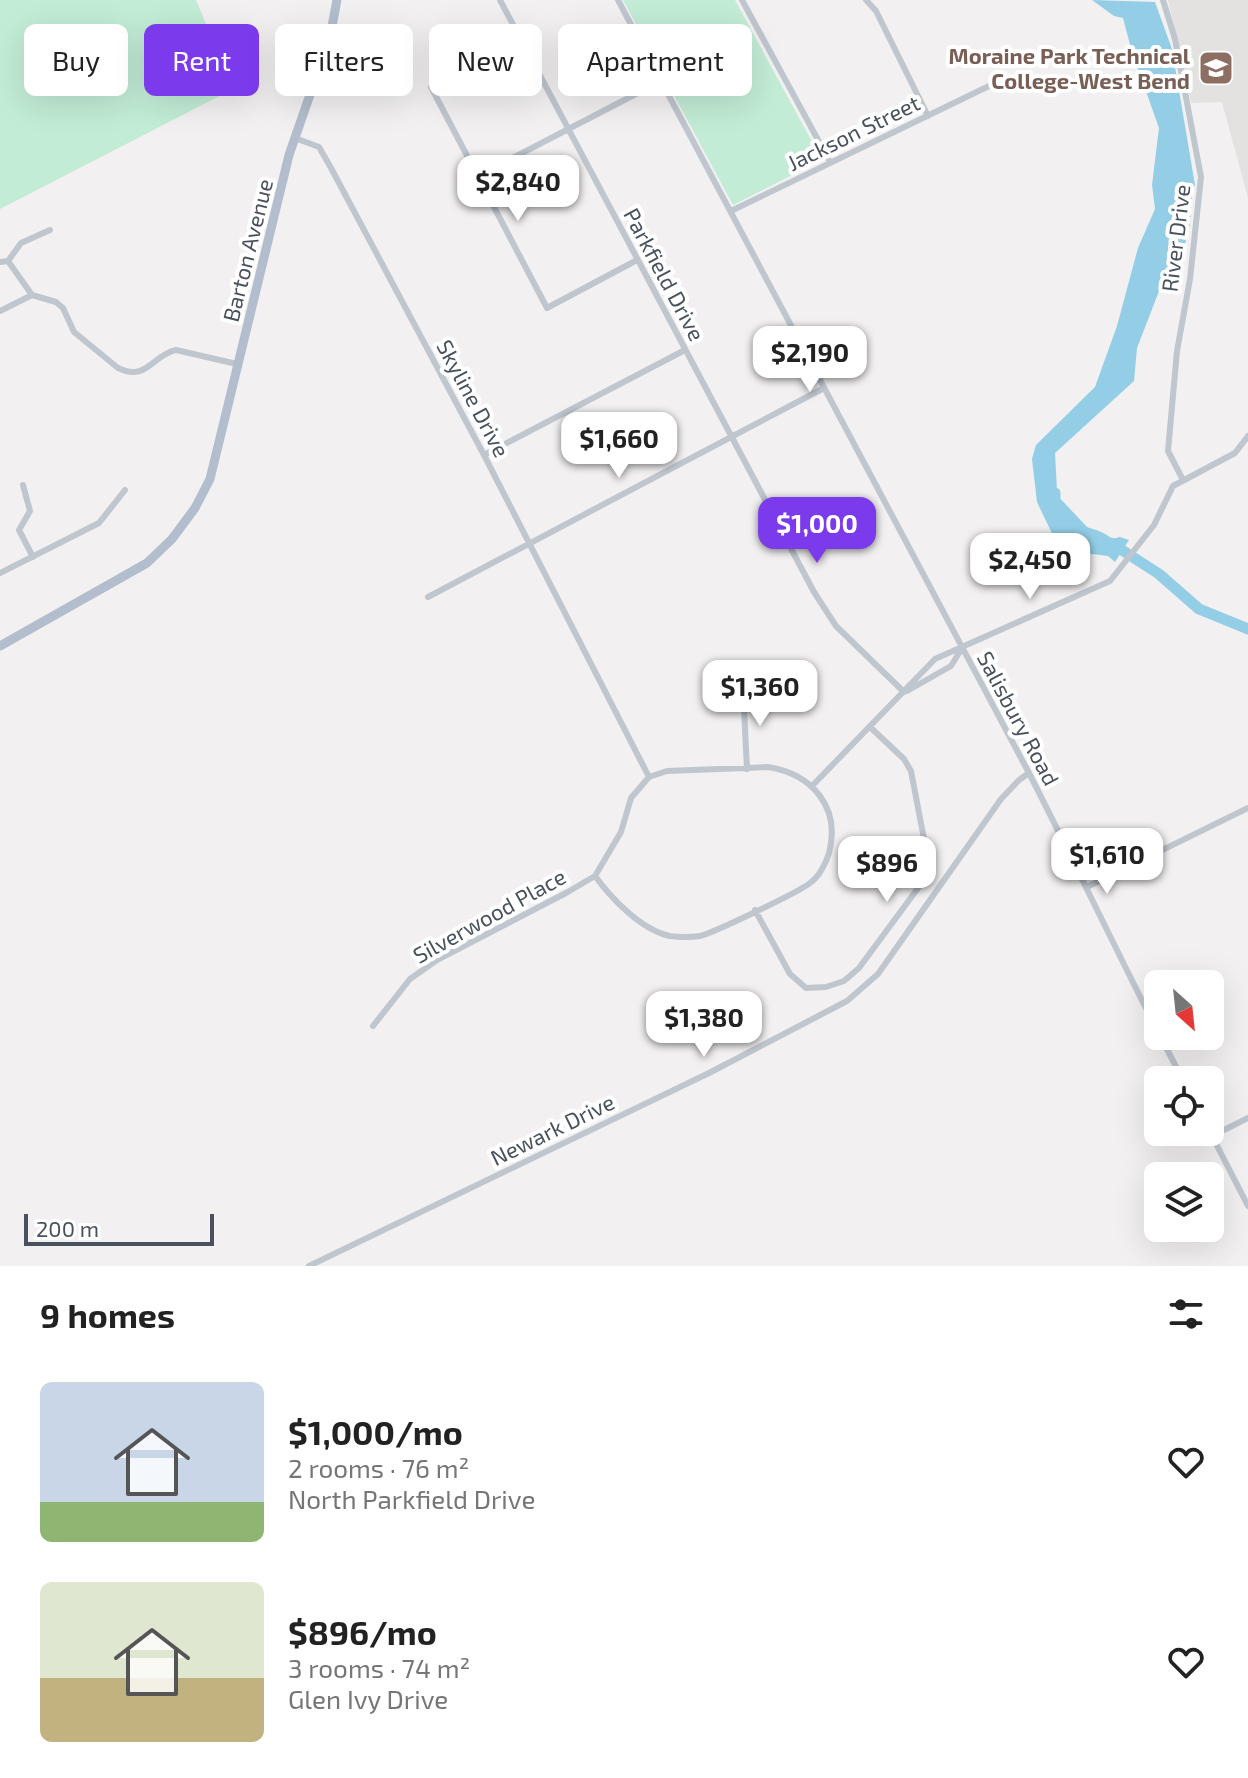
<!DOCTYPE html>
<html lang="en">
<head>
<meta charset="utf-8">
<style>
  body { margin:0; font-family:"Exo 2",sans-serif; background:#f2f2f2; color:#222; height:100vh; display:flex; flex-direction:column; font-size:30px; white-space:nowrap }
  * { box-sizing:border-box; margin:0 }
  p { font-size:26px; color:#767676 }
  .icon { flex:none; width:44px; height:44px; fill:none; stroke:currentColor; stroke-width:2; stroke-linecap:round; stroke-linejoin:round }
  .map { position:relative; height:1266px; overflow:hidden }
  .side { display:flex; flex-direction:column; background:#fff; flex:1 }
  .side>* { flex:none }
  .guide { position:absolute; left:24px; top:24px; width:800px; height:72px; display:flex; gap:16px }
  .needle { width:52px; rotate:153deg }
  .tools { position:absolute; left:1144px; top:970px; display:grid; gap:16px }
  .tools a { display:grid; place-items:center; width:80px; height:80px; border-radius:12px; background:#fff; box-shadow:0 8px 32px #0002; font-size:40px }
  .scale { position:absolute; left:24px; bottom:20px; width:190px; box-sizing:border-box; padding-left:8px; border:4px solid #49525c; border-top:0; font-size:22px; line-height:28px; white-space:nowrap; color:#49525c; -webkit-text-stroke:6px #fff; paint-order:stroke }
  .price { position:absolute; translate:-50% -68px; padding:0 18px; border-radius:16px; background:#fff; color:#222; font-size:26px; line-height:52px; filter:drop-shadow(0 2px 4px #0008) }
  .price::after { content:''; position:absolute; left:50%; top:48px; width:24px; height:18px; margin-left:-12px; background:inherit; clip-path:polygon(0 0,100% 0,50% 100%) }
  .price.active { background:#7c3aed; color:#fff }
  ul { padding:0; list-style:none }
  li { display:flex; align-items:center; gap:24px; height:200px; padding:0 40px }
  li span { display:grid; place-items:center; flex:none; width:224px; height:160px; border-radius:12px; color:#555 }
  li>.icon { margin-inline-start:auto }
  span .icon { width:96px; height:96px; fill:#fffc; stroke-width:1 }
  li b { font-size:34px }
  h2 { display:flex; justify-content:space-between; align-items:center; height:96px; padding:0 40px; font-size:34px }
  .tag { padding:0 28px; border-radius:12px; background:#fff; box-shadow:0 8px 32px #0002; font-size:28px; line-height:72px }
  .tag.active { background:#7c3aed; color:#fff }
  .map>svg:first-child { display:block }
  .education { fill:#e3e2e1 }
  .green { fill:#c2ecd6 }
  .water { fill:#93cee6 }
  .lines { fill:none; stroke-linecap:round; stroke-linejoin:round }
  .river { stroke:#93cee6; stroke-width:11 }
  .street { stroke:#bfc6ce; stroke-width:6 }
  .primary { stroke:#b2bdcd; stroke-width:9 }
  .labels { text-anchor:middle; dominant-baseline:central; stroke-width:8; stroke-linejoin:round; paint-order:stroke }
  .education-label { font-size:22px; font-weight:bold; fill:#785e54; stroke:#fff; text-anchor:end }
  .street-label { font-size:22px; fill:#49525c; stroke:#fff }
</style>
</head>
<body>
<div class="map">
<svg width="1248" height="1266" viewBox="0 0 1248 1266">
  <rect width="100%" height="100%" fill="#f2f0f0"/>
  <path class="education" d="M 1168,0 L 1248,0 L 1248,198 L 1222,102 L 1191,103 Z"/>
  <path class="green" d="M 0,0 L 196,0 L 233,89 L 0,209 Z
    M 623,0 L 735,0 L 822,160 L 733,205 Z"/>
  <path class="water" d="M 1092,0 L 1155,2 L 1172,49 L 1195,185 L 1192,192 L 1190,224 L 1184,248 L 1166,273 L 1137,348 L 1134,381 L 1055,453 L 1058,510 C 1075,530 1097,525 1112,539 L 1120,537 L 1129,540 L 1115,562 L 1108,556 L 1068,551 L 1058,546 L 1037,502 L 1032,459 L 1036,445 L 1095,387 L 1117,326 L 1138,248 L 1155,209 L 1152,185 L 1159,128 L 1132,52 L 1123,18 L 1114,16 Z"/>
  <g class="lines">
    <path class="river" d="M 1055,493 L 1055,501 L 1087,535
      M 1111,543 L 1159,574 L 1199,609 L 1248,629"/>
    <path class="street" d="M 500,0 L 814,592 L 836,626 L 904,692
      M 618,0 L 1029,773 C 1073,859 1114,946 1158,1032
      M 742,0 L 830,162
      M 866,0 L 876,11 L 928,116
      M 1163,0 L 1175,39 L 1201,177 L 1190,279 L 1177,351 L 1168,451 L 1183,480
      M 431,87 L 547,308 L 637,260
      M 295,138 L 319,147 L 331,168 L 484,455 L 649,777
      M 476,177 L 661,81
      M 731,211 L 991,85
      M 8,261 L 32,295 L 56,302 L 63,308 L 74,332 L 118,368 C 147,382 152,355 176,350 L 237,364
      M 0,262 L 8,261 L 21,243 L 50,230
      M 0,311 L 32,295
      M 484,455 L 685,350
      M 23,485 L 30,511 L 19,530 L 33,557
      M 0,573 L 99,523 L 125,490
      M 428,597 L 824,388
      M 743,689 L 747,769
      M 907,691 L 951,666 L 962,648
      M 768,767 C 812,774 841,807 829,853 C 826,863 819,877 810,883 C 799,892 713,933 700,936 C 692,937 678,937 670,936 C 641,930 611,898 595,876 L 621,832 L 631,798 L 649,777 L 667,771 Z
      M 812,786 L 935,659 L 1110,581 L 1154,525 L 1173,486 L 1235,453 L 1248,436
      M 1087,887 L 1248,808
      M 755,910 L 790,974 L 806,988 L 826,987 L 844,981 L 859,968 L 921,884 L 928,860 L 911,771 L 904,759 L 870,727
      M 373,1026 L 410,979 L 437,960 L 566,893 L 595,876
      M 1160,1036 L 1183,1080
      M 1210,1132 L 1248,1206
      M 1212,1136 L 1248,1118
      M 309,1266 L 709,1073 L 847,1001 L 878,974 L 1001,799 L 1019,780 L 1029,773"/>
    <path class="primary" d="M 0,646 L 147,563 L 172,539 L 195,508 L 210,479 L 289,155 L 330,37 L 337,0"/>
  </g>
  <defs>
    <symbol id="university-square" viewBox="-11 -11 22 22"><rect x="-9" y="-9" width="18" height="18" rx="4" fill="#8d6e63" stroke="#fff"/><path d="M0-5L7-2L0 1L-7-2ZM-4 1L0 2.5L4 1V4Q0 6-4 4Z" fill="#fff"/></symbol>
  </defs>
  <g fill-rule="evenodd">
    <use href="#university-square" x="1196" y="48" width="40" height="40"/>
  </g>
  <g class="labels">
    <g class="education-label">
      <text x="1190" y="55">Moraine Park Technical<tspan x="1190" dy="25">College-West Bend</tspan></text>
    </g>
    <g class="street-label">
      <text transform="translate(853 132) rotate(-26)">Jackson Street</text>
      <text transform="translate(1175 238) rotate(-83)">River Drive</text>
      <text transform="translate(247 250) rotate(-76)">Barton Avenue</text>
      <text transform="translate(665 274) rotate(62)">Parkfield Drive</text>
      <text transform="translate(474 398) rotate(62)">Skyline Drive</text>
      <text transform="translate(1019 718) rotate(62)">Salisbury Road</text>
      <text transform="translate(489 915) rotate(-29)">Silverwood Place</text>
      <text transform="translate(552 1129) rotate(-26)">Newark Drive</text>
    </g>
  </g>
</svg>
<div class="tools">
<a><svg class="needle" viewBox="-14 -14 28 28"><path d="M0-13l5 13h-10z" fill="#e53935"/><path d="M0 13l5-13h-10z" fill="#767676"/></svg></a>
<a><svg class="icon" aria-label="locate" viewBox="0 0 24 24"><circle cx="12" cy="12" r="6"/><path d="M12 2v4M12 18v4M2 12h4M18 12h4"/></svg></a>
<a><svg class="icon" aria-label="layers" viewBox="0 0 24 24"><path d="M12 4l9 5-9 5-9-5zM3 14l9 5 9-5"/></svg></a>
</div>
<div class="scale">200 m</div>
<b class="price" style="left:518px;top:223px">$2,840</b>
<b class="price" style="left:810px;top:394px">$2,190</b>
<b class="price" style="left:619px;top:480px">$1,660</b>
<b class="price active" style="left:817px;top:565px">$1,000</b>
<b class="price" style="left:1030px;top:601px">$2,450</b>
<b class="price" style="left:760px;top:728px">$1,360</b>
<b class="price" style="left:1107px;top:896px">$1,610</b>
<b class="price" style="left:887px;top:904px">$896</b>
<b class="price" style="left:704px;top:1059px">$1,380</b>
<div class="guide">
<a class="tag">Buy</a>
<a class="tag active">Rent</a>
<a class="tag">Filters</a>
<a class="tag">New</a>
<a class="tag">Apartment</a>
</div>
</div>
<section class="side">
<h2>9 homes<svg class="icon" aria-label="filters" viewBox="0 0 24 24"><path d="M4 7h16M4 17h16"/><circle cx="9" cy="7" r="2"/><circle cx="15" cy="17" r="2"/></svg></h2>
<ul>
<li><span style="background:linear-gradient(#c9d6e8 75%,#8fb573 0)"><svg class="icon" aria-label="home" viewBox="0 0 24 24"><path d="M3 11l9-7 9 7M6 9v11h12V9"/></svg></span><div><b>$1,000/mo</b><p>2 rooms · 76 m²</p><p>North Parkfield Drive</p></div><svg class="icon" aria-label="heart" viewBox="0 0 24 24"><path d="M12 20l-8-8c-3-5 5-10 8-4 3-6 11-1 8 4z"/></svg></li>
<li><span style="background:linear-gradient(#dfe7d0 60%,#c2b280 0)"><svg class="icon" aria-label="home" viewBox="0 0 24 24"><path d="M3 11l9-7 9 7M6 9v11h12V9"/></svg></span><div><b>$896/mo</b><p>3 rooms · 74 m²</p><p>Glen Ivy Drive</p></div><svg class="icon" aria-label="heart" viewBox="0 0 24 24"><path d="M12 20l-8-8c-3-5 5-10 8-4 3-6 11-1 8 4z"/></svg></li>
</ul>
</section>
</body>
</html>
